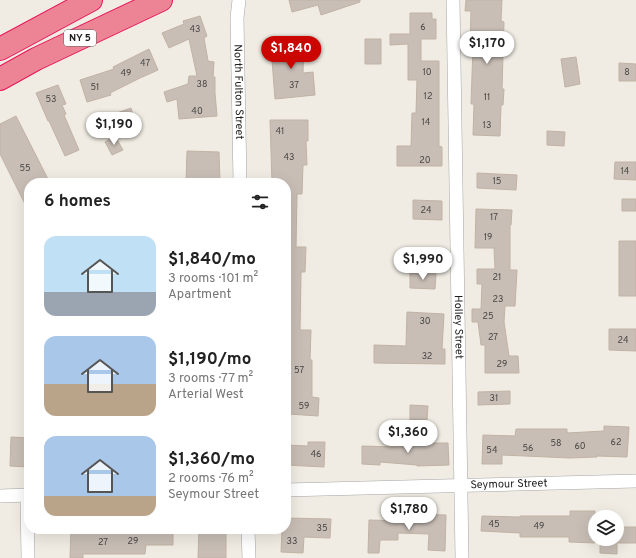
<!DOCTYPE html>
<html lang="en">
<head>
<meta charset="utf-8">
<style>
  body { margin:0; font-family:Overpass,sans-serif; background:#f6f6f6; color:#222; height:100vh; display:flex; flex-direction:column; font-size:15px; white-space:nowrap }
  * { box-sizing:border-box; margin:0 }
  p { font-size:13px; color:#767676 }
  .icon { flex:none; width:22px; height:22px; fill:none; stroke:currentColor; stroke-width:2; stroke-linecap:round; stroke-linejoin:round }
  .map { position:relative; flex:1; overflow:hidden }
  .side { position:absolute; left:24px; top:178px; width:267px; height:356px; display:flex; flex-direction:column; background:#fff; border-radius:16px; box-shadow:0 4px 16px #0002 }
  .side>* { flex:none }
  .tools { position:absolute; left:588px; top:510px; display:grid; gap:8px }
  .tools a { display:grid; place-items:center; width:36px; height:36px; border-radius:50%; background:#fff; box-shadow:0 4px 16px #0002; font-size:20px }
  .price { position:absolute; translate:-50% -34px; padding:0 9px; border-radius:14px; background:#fff; color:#222; font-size:13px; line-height:26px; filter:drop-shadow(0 1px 2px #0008) }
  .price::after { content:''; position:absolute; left:50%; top:24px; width:12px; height:9px; margin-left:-6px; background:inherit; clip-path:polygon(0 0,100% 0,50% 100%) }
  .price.current { background:#cb0500; color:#fff }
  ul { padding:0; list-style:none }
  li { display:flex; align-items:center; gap:12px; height:100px; padding:0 20px }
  li span { display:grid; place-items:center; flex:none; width:112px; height:80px; border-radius:12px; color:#555 }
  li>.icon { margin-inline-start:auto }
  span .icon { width:48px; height:48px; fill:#fffc; stroke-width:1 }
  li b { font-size:17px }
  h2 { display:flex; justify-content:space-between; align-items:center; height:48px; padding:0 20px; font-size:17px }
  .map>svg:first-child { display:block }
  .building { fill:#c8beb6; stroke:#c2b2a4 }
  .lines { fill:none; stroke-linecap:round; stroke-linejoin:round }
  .street-casing { stroke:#a5a5a5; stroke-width:14 }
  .highway-casing { stroke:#e71658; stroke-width:24 }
  .street { stroke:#fff; stroke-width:13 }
  .highway { stroke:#ed8495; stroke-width:22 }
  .labels { text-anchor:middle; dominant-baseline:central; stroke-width:3; stroke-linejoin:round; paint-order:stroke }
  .number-label { font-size:9px; fill:#484644 }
  .shield { fill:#fff; stroke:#626262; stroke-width:1 }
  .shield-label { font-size:10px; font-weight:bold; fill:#1e1e1e }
  .street-label { font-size:11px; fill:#1e1e1e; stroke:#fff }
</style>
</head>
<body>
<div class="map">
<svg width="636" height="558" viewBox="0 0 636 558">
  <rect width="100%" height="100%" fill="#f0ece3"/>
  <path class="building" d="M 289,0 L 360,0 L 360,2 L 321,15 L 318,5 L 292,12 Z
    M 466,0 L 502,0 L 501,21 L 504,22 L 502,89 L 504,89 L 503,105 L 501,105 L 500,136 L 473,135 L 474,104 L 471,104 L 473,47 L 470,47 L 471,11 L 465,11 Z
    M 410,13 L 432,13 L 432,19 L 436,19 L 436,39 L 421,39 L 421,61 L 439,61 L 439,146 L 442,147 L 442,166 L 397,166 L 397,146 L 411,146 L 412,113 L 416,113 L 417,80 L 408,80 L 408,44 L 390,45 L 390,34 L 410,34 Z
    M 200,16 L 207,36 L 204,38 L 208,61 L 214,62 L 213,77 L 215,77 L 215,93 L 217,116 L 179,119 L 177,99 L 167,102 L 164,92 L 188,84 L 189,76 L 197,76 L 189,39 L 169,48 L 162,33 L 184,24 L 183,21 Z
    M 365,39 L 381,39 L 381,64 L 365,64 Z
    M 272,40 L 304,40 L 303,73 L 313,72 L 315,95 L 275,99 L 272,60 Z
    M 149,49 L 158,70 L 140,78 L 110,93 L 111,95 L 87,102 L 80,80 L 114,69 L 113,67 Z
    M 576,57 L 580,84 L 565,87 L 561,59 Z
    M 619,63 L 636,64 L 636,81 L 619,81 Z
    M 58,85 L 66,104 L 62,105 L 66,114 L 64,115 L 79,150 L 65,156 L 49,121 L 48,121 L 36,93 Z
    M 131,108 L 138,131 L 124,135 L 117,113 Z
    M 16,116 L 50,183 L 29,183 L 29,212 L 0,154 L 0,124 Z
    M 270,120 L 308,120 L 308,141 L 306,141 L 307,165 L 303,165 L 302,194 L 297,194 L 296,247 L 306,247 L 305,272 L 301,272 L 300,330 L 311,330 L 310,360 L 312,360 L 312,397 L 319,398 L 318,416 L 289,414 L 290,381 L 286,381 L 286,183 L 272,183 Z
    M 547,131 L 565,132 L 564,146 L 547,145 Z
    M 115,136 L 123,150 L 112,155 L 105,142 Z
    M 187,151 L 219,152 L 220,183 L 186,183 Z
    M 615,162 L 636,162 L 636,180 L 614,179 Z
    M 477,173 L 517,175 L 516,190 L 477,188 Z
    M 622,199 L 636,199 L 636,211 L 622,211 Z
    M 413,200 L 442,201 L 442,220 L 413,219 Z
    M 476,209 L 512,210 L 511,225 L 510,225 L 510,270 L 517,270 L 515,306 L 505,306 L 504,322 L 509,356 L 518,356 L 519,373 L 485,373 L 485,345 L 481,345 L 478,322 L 472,322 L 472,309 L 481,309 L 482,284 L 477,284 L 477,269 L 495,269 L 494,248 L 475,248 Z
    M 619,241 L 636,241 L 636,296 L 619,296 Z
    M 410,273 L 436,274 L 435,289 L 410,288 Z
    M 407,312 L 444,314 L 442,349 L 445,349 L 445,364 L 374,363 L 374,345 L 406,346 Z
    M 609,329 L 636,329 L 636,351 L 609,350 Z
    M 510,391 L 510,404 L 478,405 L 478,392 Z
    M 410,405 L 428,406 L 427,420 L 410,420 Z
    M 604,426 L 629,427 L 627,457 L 597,456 L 597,457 L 570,458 L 502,455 L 502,464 L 482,464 L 483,435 L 515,436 L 516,429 L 567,429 L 567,433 L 604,431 Z
    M 11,437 L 29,438 L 29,467 L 10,466 Z
    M 433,440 L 434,443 L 448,443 L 449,465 L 417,466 L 417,465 L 380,462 L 380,465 L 362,464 L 362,446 L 395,447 L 395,441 L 417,442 L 417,441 Z
    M 308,442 L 325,442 L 324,467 L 286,465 L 286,445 L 308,446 Z
    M 570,511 L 595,511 L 595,543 L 569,542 L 569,537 L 520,537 L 520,533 L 481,531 L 482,516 L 520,517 L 520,516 L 570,516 Z
    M 405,514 L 446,515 L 445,551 L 428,550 L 429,534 L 398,533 L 398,540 L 380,540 L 379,553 L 368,553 L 369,520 L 405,521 Z
    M 286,518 L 331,519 L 330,538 L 304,537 L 303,553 L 281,552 L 282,529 L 286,529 Z
    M 617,527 L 636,527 L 636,543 L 617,543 L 617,554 L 600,553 L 600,539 L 617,539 Z
    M 71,529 L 173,529 L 173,545 L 146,545 L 145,554 L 83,554 L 83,558 L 70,558 Z
    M 199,529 L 226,529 L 226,558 L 198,558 Z"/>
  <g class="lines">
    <defs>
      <g id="street">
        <path id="s1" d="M 239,0 L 237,18 L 240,183"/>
        <path id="s2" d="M 453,0 L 462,558"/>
        <path id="s3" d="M 286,490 L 636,481"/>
        <path d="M 0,496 L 29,495"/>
        <path d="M 27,496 L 28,558"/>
        <path d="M 248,529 L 249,558"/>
      </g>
      <path id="highway" d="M 0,49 L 91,0
        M 0,79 L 36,59 L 161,0"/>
    </defs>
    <use href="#street" class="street-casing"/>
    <use href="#highway" class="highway-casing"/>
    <use href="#street" class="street"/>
    <use href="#highway" class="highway"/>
  </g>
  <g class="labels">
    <g class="number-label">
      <text x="423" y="27">6</text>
      <text x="195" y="29">43</text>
      <text x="145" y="63">47</text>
      <text x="427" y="72">10</text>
      <text x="627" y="72">8</text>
      <text x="126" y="73">49</text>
      <text x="202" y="84">38</text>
      <text x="294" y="85">37</text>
      <text x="95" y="87">51</text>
      <text x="428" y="96">12</text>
      <text x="487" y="97">11</text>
      <text x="51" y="99">53</text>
      <text x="197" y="111">40</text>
      <text x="426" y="122">14</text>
      <text x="487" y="125">13</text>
      <text x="280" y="131">41</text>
      <text x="289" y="157">43</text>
      <text x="425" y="160">20</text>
      <text x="25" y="168">55</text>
      <text x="625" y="171">14</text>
      <text x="497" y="181">15</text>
      <text x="426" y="210">24</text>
      <text x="494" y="217">17</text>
      <text x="488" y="237">19</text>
      <text x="497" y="277">21</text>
      <text x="498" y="299">23</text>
      <text x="488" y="316">25</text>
      <text x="425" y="321">30</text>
      <text x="493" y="337">27</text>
      <text x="623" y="340">24</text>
      <text x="427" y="356">32</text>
      <text x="502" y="364">29</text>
      <text x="299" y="370">57</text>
      <text x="494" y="398">31</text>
      <text x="304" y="406">59</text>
      <text x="616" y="442">62</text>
      <text x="556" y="443">58</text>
      <text x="580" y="446">60</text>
      <text x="528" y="448">56</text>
      <text x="492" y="450">54</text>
      <text x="316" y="454">46</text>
      <text x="494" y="524">45</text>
      <text x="539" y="526">49</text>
      <text x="322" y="528">35</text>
      <text x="133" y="541">29</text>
      <text x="292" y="541">33</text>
      <text x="103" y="542">27</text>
    </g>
    <rect class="shield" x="64" y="30" width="32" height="16" rx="3"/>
    <g class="shield-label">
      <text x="80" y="38">NY 5</text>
    </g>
    <g class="street-label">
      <text stroke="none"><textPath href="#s1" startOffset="92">North Fulton Street</textPath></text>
      <text stroke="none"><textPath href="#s2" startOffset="327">Holley Street</textPath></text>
      <text stroke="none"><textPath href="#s3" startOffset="223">Seymour Street</textPath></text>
    </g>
  </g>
</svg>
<div class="tools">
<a><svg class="icon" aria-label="layers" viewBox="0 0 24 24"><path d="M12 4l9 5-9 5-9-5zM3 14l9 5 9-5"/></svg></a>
</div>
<b class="price" style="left:487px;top:65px">$1,170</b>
<b class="price current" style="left:291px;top:70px">$1,840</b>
<b class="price" style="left:114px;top:146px">$1,190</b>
<b class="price" style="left:423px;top:281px">$1,990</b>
<b class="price" style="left:408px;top:454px">$1,360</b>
<b class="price" style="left:409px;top:531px">$1,780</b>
<section class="side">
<h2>6 homes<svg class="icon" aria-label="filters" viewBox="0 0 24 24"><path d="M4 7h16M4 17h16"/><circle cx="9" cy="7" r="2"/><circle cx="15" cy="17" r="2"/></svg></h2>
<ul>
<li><span style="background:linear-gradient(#bfe0f5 70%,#9aa5b1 0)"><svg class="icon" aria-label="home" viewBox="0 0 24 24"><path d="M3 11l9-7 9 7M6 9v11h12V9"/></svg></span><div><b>$1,840/mo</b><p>3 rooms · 101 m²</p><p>Apartment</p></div></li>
<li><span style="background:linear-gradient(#a9c7e8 60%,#b9a48a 0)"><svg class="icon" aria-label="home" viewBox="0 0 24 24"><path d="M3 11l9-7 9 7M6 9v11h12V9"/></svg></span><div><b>$1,190/mo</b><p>3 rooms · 77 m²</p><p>Arterial West</p></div></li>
<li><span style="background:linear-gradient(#a9c7e8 75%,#b9a48a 0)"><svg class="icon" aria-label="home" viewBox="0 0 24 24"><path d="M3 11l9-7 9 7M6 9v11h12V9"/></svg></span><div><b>$1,360/mo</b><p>2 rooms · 76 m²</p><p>Seymour Street</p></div></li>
</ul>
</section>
</div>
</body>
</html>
